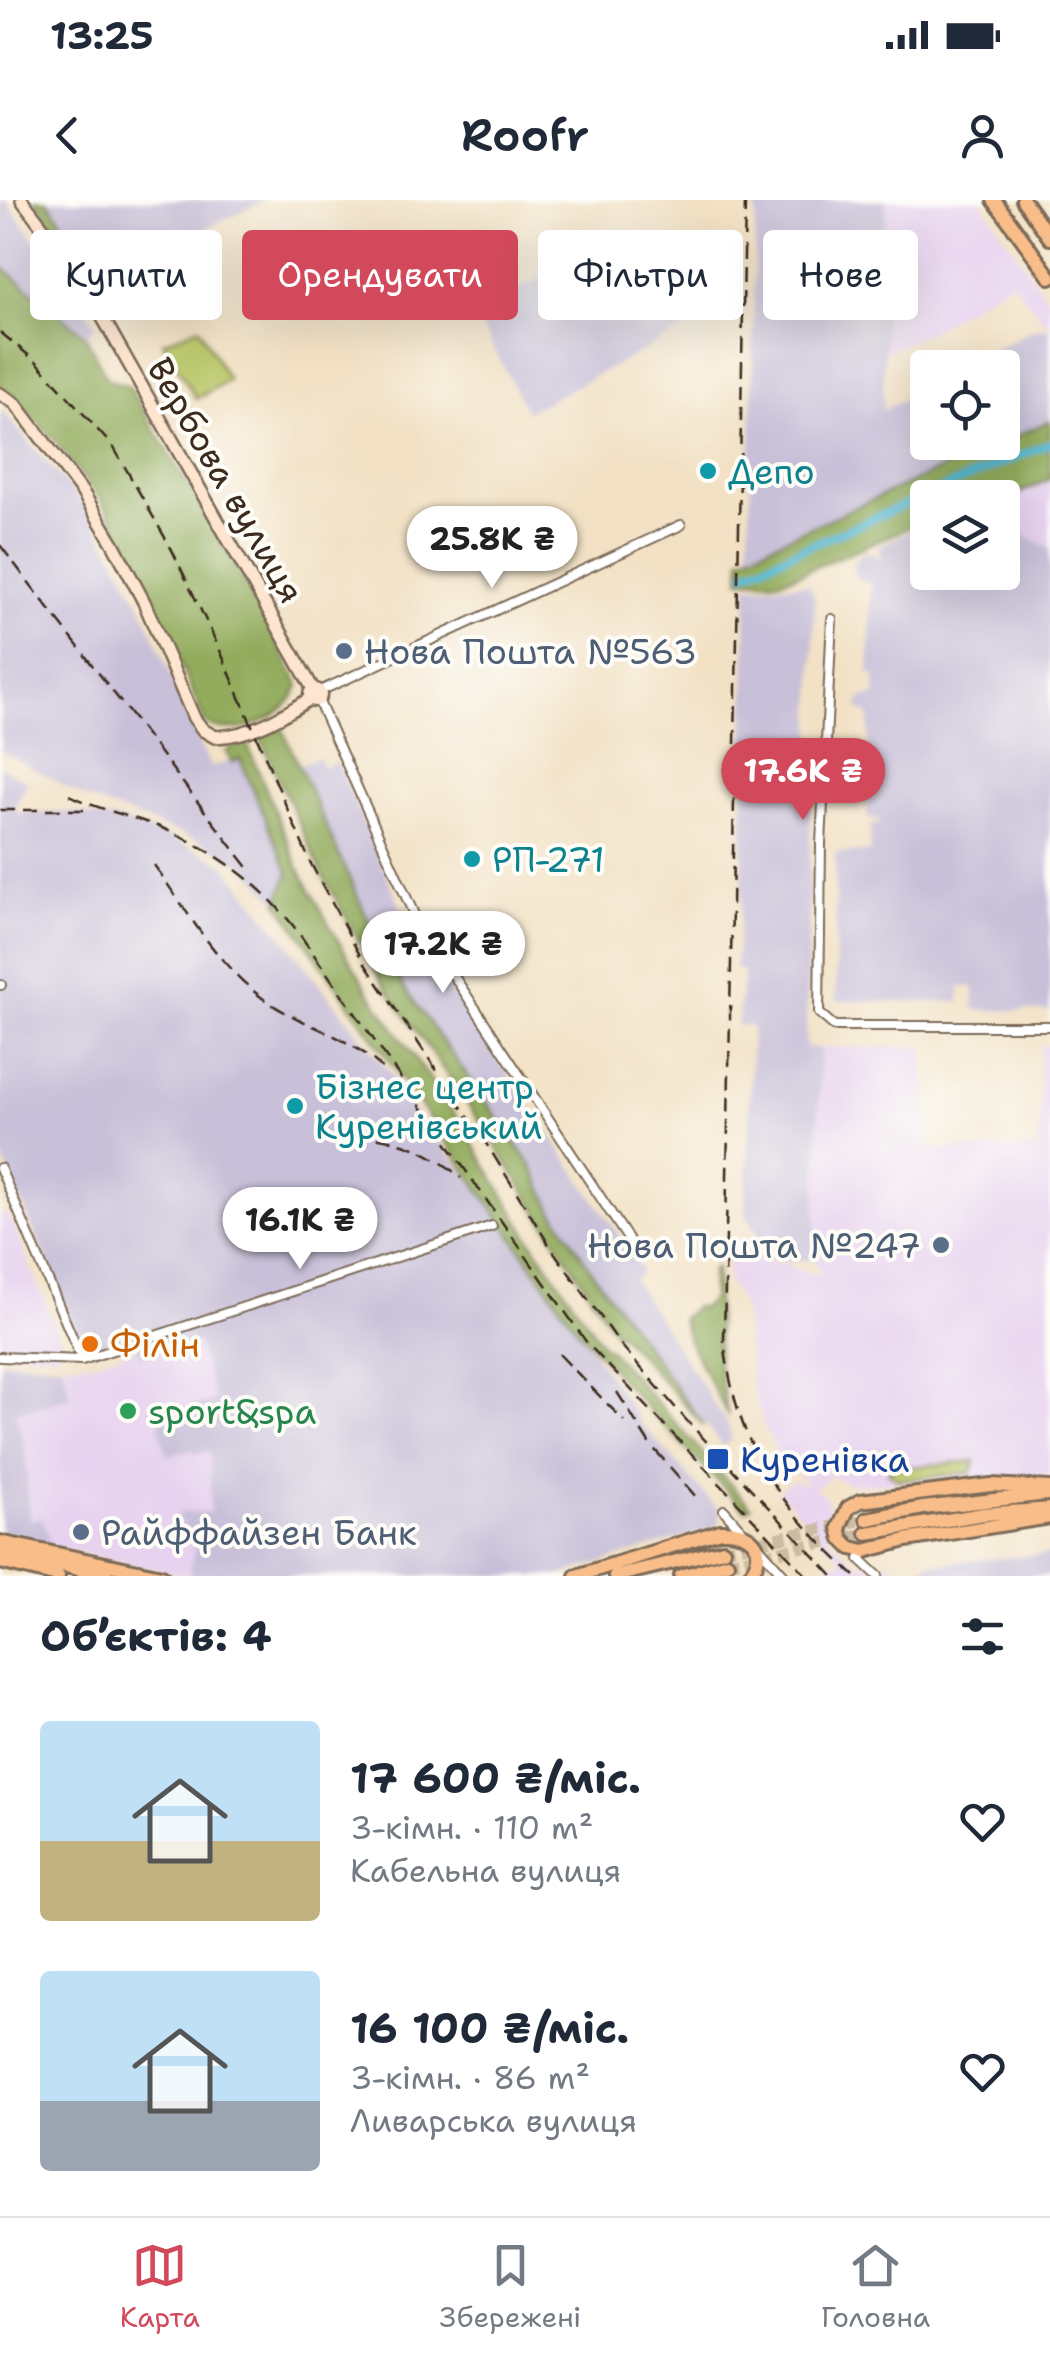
<!DOCTYPE html>
<html lang="uk">
<head>
<meta charset="utf-8">
<style>
  body { margin:0; font-family:"Shantell Sans",sans-serif; background:#f6f6f7; color:#1f2937; height:100vh; display:flex; flex-direction:column; font-size:38px; white-space:nowrap }
  * { box-sizing:border-box; margin:0 }
  p { font-size:32px; color:#747a83 }
  .icon { flex:none; width:55px; height:55px; fill:none; stroke:currentColor; stroke-width:2; stroke-linecap:round; stroke-linejoin:round }
  .map { position:relative; height:1376px; overflow:hidden }
  .sheet { display:flex; flex-direction:column; background:#fff; flex:1 }
  .sheet>* { flex:none }
  .banner { position:absolute; left:30px; top:30px; width:990px; height:90px; display:flex; gap:20px }
  .controls { position:absolute; left:910px; top:150px; display:grid; gap:20px }
  .controls a { display:grid; place-items:center; width:110px; height:110px; border-radius:10px; background:#fff; box-shadow:0 10px 40px #0002; font-size:50px }
  .price { position:absolute; translate:-50% -85px; padding:0 22px; border-radius:35px; background:#fff; color:#222; font-size:32px; line-height:65px; filter:drop-shadow(0 2px 5px #0008) }
  .price::after { content:''; position:absolute; left:50%; top:60px; width:30px; height:22px; margin-left:-15px; background:inherit; clip-path:polygon(0 0,100% 0,50% 100%) }
  .price.on { background:#d1495b; color:#fff }
  ul { padding:0; list-style:none }
  li { display:flex; align-items:center; gap:30px; height:250px; padding:0 40px }
  li span { display:grid; place-items:center; flex:none; width:280px; height:200px; border-radius:10px; color:#555 }
  li>.icon { margin-inline-start:auto }
  span .icon { width:120px; height:120px; fill:#fffc; stroke-width:1 }
  li b { font-size:42px }
  h2 { display:flex; justify-content:space-between; align-items:center; height:120px; padding:0 40px; font-size:42px }
  .pill { padding:0 35px; border-radius:10px; background:#fff; box-shadow:0 10px 40px #0002; font-size:35px; line-height:90px }
  .pill.on { background:#d1495b; color:#fff }
  .status { display:flex; justify-content:space-between; align-items:center; height:70px; padding:0 50px; background:#fff; direction:ltr }
  .status svg { height:28px; fill:currentColor }
  header { display:flex; justify-content:space-between; align-items:center; height:130px; padding:0 40px; background:#fff; font-size:45px; font-weight:600 }
  .tabs { display:flex; justify-content:space-around; align-items:center; height:140px; border-top:2px solid #e0e1e3; background:#fff; font-size:28px; color:#747a83 }
  .tabs a { display:grid; justify-items:center; gap:5px }
  .tabs .on { color:#d1495b }
  .map>svg:first-child { display:block }
  .built { fill:#e7d2ef }
  .industrial { fill:#c8bfd8 }
  .green { fill:#b8c668; stroke:#7a7843; stroke-width:2.5 }
  .forest { fill:#92ab5c; stroke:#666a3d; stroke-width:2.5 }
  .lines { fill:none; stroke-linecap:round; stroke-linejoin:round }
  .canal { stroke:#56bad5; stroke-width:8 }
  .primary-tunnel { stroke:#cdbca3; stroke-width:12; stroke-dasharray:12 6; stroke-linecap:butt }
  .street-casing { stroke:#7b6a58; stroke-width:12 }
  .secondary-casing { stroke:#7b6a58; stroke-width:16 }
  .primary-casing { stroke:#7b6a58; stroke-width:18 }
  .street { stroke:#fff; stroke-width:8 }
  .secondary { stroke:#fde5d0; stroke-width:11 }
  .primary { stroke:#f9bd89; stroke-width:12 }
  .rail { stroke:#3b2a1e; stroke-width:2.5; stroke-dasharray:15 8; stroke-linecap:butt }
  .culture-dot { fill:#0f9aa8; stroke:#fdfcf7; stroke-width:4 }
  .service-dot { fill:#5c6f8a; stroke:#fdfcf7; stroke-width:4 }
  .food-dot { fill:#e8710a; stroke:#fdfcf7; stroke-width:4 }
  .leisure-dot { fill:#2e9e5b; stroke:#fdfcf7; stroke-width:4 }
  .transit-dot { fill:#1a4fb4; stroke:#fdfcf7; stroke-width:4 }
  .labels { text-anchor:middle; dominant-baseline:central; stroke-width:8; stroke-linejoin:round; paint-order:stroke }
  .culture-label { font-size:35px; fill:#0d838f; stroke:#fdfcf7; text-anchor:start }
  .street-label { font-size:35px; fill:#3b2a1e; stroke:#fdfcf7 }
  .service-label { font-size:35px; fill:#4e5e75; stroke:#fdfcf7; text-anchor:start }
  .food-label { font-size:35px; fill:#c56008; stroke:#fdfcf7; text-anchor:start }
  .leisure-label { font-size:35px; fill:#27864d; stroke:#fdfcf7; text-anchor:start }
  .transit-label { font-size:35px; fill:#164399; stroke:#fdfcf7; text-anchor:start }
</style>
</head>
<body>
<div class="status"><b>13:25</b><svg viewBox="0 0 49 12"><path d="M0 12V9h3v3zM5 12V6h3v6zM10 12V3h3v9zM15 12V0h3v12zM26 1h20v11H26zM47 4h2v5h-2z"/></svg></div>
<header><svg class="icon" aria-label="back" viewBox="0 0 24 24"><path d="M15 5l-7 7 7 7"/></svg>Roofr<svg class="icon" aria-label="person" viewBox="0 0 24 24"><circle cx="12" cy="8" r="4"/><path d="M4 21q1-7 8-7t8 7"/></svg></header>
<div class="map">
<svg width="1050" height="1376" viewBox="0 0 1050 1376">
  <rect width="100%" height="100%" fill="#fdfcf7"/>
  <filter id="ink" filterUnits="userSpaceOnUse"><feTurbulence type="fractalNoise" baseFrequency=".01" numOctaves="2"/><feDisplacementMap in="SourceGraphic" scale="20" xChannelSelector="R" yChannelSelector="G"/><feConvolveMatrix kernelMatrix="1 2 1 2 8 2 1 2 1" color-interpolation-filters="sRGB"/></filter>
  <filter id="wash" filterUnits="userSpaceOnUse"><feTurbulence type="fractalNoise" baseFrequency=".0048" numOctaves="4" result="noise"/><feDisplacementMap in="SourceGraphic" scale="40" xChannelSelector="R" yChannelSelector="G"/><feGaussianBlur stdDeviation="2.25" result="paint"/><feColorMatrix in="noise" values="0 0 0 0 0 0 0 0 0 0 0 0 0 0 0 0 0 1.4 0 .05"/><feComposite in="paint" operator="in"/></filter>
  <g filter="url(#wash)">
    <rect width="100%" height="100%" fill="#f2e1c4"/>
    <path class="built" d="M 886,0 L 980,0 L 1050,103 L 1050,128 L 1011,81 L 928,133 L 884,152 Z
      M 1050,279 L 1050,349 L 1003,325 L 1002,301 Z
      M 1040,846 L 1050,846 L 1050,1274 L 850,1285 L 831,1276 L 814,1289 L 824,1295 L 828,1304 L 829,1339 L 858,1364 L 892,1363 L 903,1376 L 859,1376 L 855,1373 L 844,1376 L 794,1376 L 843,1361 L 778,1290 L 792,1281 L 809,1285 L 778,1254 L 763,1224 L 752,1185 L 744,1109 L 727,1079 L 728,1041 L 761,1041 L 772,1064 L 789,1063 L 796,1069 L 821,1075 L 815,1060 L 820,848 L 924,847 L 928,949 L 1039,949 Z
      M 8,1012 L 62,1144 L 56,1154 L 0,1152 L 0,1016 Z
      M 198,1141 L 216,1201 L 161,1216 L 194,1250 L 210,1250 L 210,1313 L 180,1312 L 197,1338 L 189,1376 L 51,1347 L 30,1321 L 25,1248 L 15,1211 L 69,1197 L 62,1164 L 93,1162 L 137,1149 L 140,1156 Z"/>
    <path class="industrial" d="M 0,0 L 6,0 L 96,125 L 86,136 L 0,65 Z
      M 47,0 L 266,0 L 168,46 L 125,60 L 124,56 L 85,53 Z
      M 756,0 L 886,0 L 883,210 L 927,187 L 928,242 L 1001,243 L 749,354 Z
      M 636,36 L 684,129 L 527,212 L 473,110 Z
      M 1050,128 L 1050,221 L 1003,242 L 1002,168 L 963,167 L 1033,129 Z
      M 0,209 L 87,308 L 141,405 L 210,567 L 240,559 L 289,674 L 278,702 L 245,667 L 203,642 L 88,599 L 0,550 Z
      M 927,324 L 928,372 L 1002,372 L 1003,325 L 1050,349 L 1050,811 L 974,810 L 974,787 L 960,787 L 960,802 L 836,801 L 835,653 L 870,652 L 871,625 L 879,624 L 879,619 L 867,618 L 869,515 L 858,508 L 861,498 L 875,495 L 875,475 L 869,475 L 871,384 L 856,378 L 853,364 L 863,352 L 872,353 L 882,359 L 878,346 Z
      M 808,384 L 815,396 L 806,847 L 820,848 L 815,1060 L 770,1060 L 746,1013 L 752,826 L 737,825 L 744,771 L 735,769 L 742,699 L 747,386 Z
      M 319,557 L 323,567 L 336,562 L 408,723 L 427,756 L 632,1054 L 642,1073 L 633,1080 L 728,1225 L 732,1239 L 723,1246 L 640,1142 L 552,1009 L 532,966 L 405,789 L 378,742 L 300,564 Z
      M 0,567 L 28,582 L 15,605 L 18,613 L 72,612 L 124,621 L 170,637 L 225,665 L 400,885 L 399,892 L 507,1025 L 642,1225 L 720,1311 L 718,1326 L 558,1376 L 189,1376 L 196,1339 L 187,1336 L 178,1318 L 180,1312 L 210,1313 L 210,1251 L 195,1254 L 193,1250 L 168,1256 L 159,1228 L 160,1216 L 215,1200 L 198,1141 L 140,1157 L 134,1140 L 86,1153 L 0,952 Z
      M 0,1161 L 62,1164 L 70,1197 L 15,1212 L 25,1248 L 30,1320 L 42,1317 L 51,1347 L 0,1332 Z
      M 1050,1354 L 1050,1376 L 906,1376 L 906,1369 L 928,1366 L 931,1361 L 932,1364 Z"/>
    <path class="green" d="M 199,127 L 228,180 L 196,199 L 163,142 Z
      M 975,1261 L 971,1273 L 899,1280 L 889,1273 L 889,1269 Z"/>
    <path class="forest" d="M 35,0 L 47,0 L 85,53 L 105,57 L 124,56 L 126,60 L 144,54 L 159,78 L 156,84 L 110,109 L 80,60 Z
      M 0,65 L 86,136 L 107,179 L 129,186 L 228,352 L 294,474 L 299,485 C 290,517 233,542 205,523 L 156,405 L 106,307 L 55,241 L 9,192 L 0,187 Z
      M 1050,221 L 1050,279 L 1003,301 L 1002,298 L 928,298 L 927,320 L 794,376 L 778,381 L 740,379 L 741,358 Z
      M 282,528 L 378,742 L 405,789 L 532,966 L 552,1009 L 593,1073 L 704,1226 L 619,1133 L 616,1135 L 485,929 L 383,784 L 323,676 L 259,536 Z
      M 246,541 L 301,673 L 332,730 L 370,794 L 458,919 L 535,1047 L 604,1147 L 609,1149 L 751,1307 L 745,1310 L 629,1189 L 577,1129 L 278,702 L 289,673 L 240,559 L 231,562 L 226,551 Z
      M 716,1068 L 718,1166 L 728,1216 L 689,1142 L 682,1118 L 696,1106 L 700,1109 L 712,1100 L 712,1071 Z"/>
    <g class="lines">
      <path class="canal" d="M 745,373 L 1050,243"/>
    </g>
  </g>
  <g filter="url(#ink)">
    <g class="lines">
      <path class="primary-tunnel" d="M 723,1350 L 867,1319
        M 727,1363 L 867,1333"/>
      <defs>
        <path id="street" d="M 832,419 L 821,644 L 819,813 L 834,826 L 1050,826
          M 320,491 L 681,325
          M 318,500 L 416,719 L 638,1054
          M 0,785 L 1,785
          M 0,968 L 82,1160
          M 0,1157 L 82,1160 L 492,1026
          M 724,1310 L 745,1334
          M 758,1346 L 785,1376
          M 865,1351 L 860,1359 L 878,1376"/>
        <path id="secondary" d="M 22,0 L 77,72 L 313,489
          M 0,194 L 15,203 L 83,293 L 114,345 L 144,402 L 194,518 L 203,530 L 215,537 C 251,536 281,517 311,498
          M309.5 495a5.5 5.5 0 1 1 11 0a5.5 5.5 0 1 1-11 0Z"/>
        <path id="primary" d="M 994,0 L 1050,77
          M 1023,0 L 1050,38
          M 1050,1288 L 991,1285 L 860,1301 L 848,1308 L 839,1328 L 842,1339 L 851,1348 L 865,1351 L 906,1340 L 1050,1317
          M 867,1319 L 923,1308 L 1048,1294
          M 867,1333 L 984,1314 L 1050,1309
          M 0,1342 L 162,1376
          M 0,1350 L 107,1376
          M 0,1362 L 58,1376
          M 576,1376 L 720,1331 C 750,1330 771,1347 749,1376
          M 615,1376 L 723,1350
          M 681,1376 L 727,1363"/>
      </defs>
      <use href="#street" class="street-casing"/>
      <use href="#secondary" class="secondary-casing"/>
      <use href="#primary" class="primary-casing"/>
      <use href="#street" class="street"/>
      <use href="#secondary" class="secondary"/>
      <use href="#primary" class="primary"/>
      <path class="rail" d="M 745,0 L 724,1141 C 736,1246 779,1306 855,1376
        M 0,132 L 38,163 L 114,248 L 172,350 L 219,448 L 310,662 L 363,761 L 491,951 L 551,1048 L 621,1145 L 688,1222 L 833,1376
        M 0,345 L 250,670
        M 69,595 C 97,609 127,615 157,626 C 214,649 261,683 298,732 L 587,1143 L 807,1376
        M 0,610 L 89,610
        M 154,665 C 188,712 219,768 268,802 C 304,826 351,837 382,868
        M 332,937 C 379,931 426,946 461,978
        M 559,1154 L 624,1221
        M 617,1192 L 649,1243 L 697,1298"/>
    </g>
  </g>
  <g class="culture-dot">
    <circle cx="708" cy="271" r="10"/>
    <circle cx="472" cy="659" r="10"/>
    <circle cx="295" cy="906" r="10"/>
  </g>
  <g class="service-dot">
    <circle cx="344" cy="451" r="10"/>
    <circle cx="941" cy="1045" r="10"/>
    <circle cx="81" cy="1332" r="10"/>
  </g>
  <circle class="food-dot" cx="90" cy="1144" r="10"/>
  <circle class="leisure-dot" cx="128" cy="1211" r="10"/>
  <rect class="transit-dot" x="706" y="1247" width="24" height="24" rx="5"/>
  <g class="labels">
    <g class="culture-label">
      <text x="728" y="271">Депо</text>
      <text x="492" y="659">РП-271</text>
      <text x="315" y="886">Бізнес центр<tspan x="315" dy="40">Куренівський</tspan></text>
    </g>
    <g class="street-label">
      <text transform="translate(226 280) rotate(60)">Вербова вулиця</text>
    </g>
    <g class="service-label">
      <text x="364" y="451">Нова Пошта №563</text>
      <text x="921" y="1045" text-anchor="end">Нова Пошта №247</text>
      <text x="101" y="1332">Райффайзен Банк</text>
    </g>
    <g class="food-label">
      <text x="110" y="1144">Філін</text>
    </g>
    <g class="leisure-label">
      <text x="148" y="1211">sport&amp;spa</text>
    </g>
    <g class="transit-label">
      <text x="740" y="1259">Куренівка</text>
    </g>
  </g>
</svg>
<div class="controls">
<a><svg class="icon" aria-label="locate" viewBox="0 0 24 24"><circle cx="12" cy="12" r="6"/><path d="M12 2v4M12 18v4M2 12h4M18 12h4"/></svg></a>
<a><svg class="icon" aria-label="layers" viewBox="0 0 24 24"><path d="M12 4l9 5-9 5-9-5zM3 14l9 5 9-5"/></svg></a>
</div>
<b class="price" style="left:492px;top:391px">25.8K ₴</b>
<b class="price on" style="left:803px;top:623px">17.6K ₴</b>
<b class="price" style="left:443px;top:796px">17.2K ₴</b>
<b class="price" style="left:300px;top:1072px">16.1K ₴</b>
<div class="banner">
<a class="pill">Купити</a>
<a class="pill on">Орендувати</a>
<a class="pill">Фільтри</a>
<a class="pill">Нове</a>
</div>
</div>
<section class="sheet">
<h2>Об’єктів: 4<svg class="icon" aria-label="filters" viewBox="0 0 24 24"><path d="M4 7h16M4 17h16"/><circle cx="9" cy="7" r="2"/><circle cx="15" cy="17" r="2"/></svg></h2>
<ul>
<li><span style="background:linear-gradient(#bfe0f5 60%,#c2b280 0)"><svg class="icon" aria-label="home" viewBox="0 0 24 24"><path d="M3 11l9-7 9 7M6 9v11h12V9"/></svg></span><div><b>17 600 ₴/міс.</b><p>3-кімн. · 110 m²</p><p>Кабельна вулиця</p></div><svg class="icon" aria-label="heart" viewBox="0 0 24 24"><path d="M12 20l-8-8c-3-5 5-10 8-4 3-6 11-1 8 4z"/></svg></li>
<li><span style="background:linear-gradient(#bfe0f5 65%,#9aa5b1 0)"><svg class="icon" aria-label="home" viewBox="0 0 24 24"><path d="M3 11l9-7 9 7M6 9v11h12V9"/></svg></span><div><b>16 100 ₴/міс.</b><p>3-кімн. · 86 m²</p><p>Ливарська вулиця</p></div><svg class="icon" aria-label="heart" viewBox="0 0 24 24"><path d="M12 20l-8-8c-3-5 5-10 8-4 3-6 11-1 8 4z"/></svg></li>
</ul>
</section>
<nav class="tabs">
<a class="on"><svg class="icon" aria-label="map" viewBox="0 0 24 24"><path d="M3 6l6-2 6 2 6-2v14l-6 2-6-2-6 2zM9 4v14M15 6v14"/></svg>Карта</a>
<a><svg class="icon" aria-label="saved" viewBox="0 0 24 24"><path d="M7 4h10v16l-5-4-5 4z"/></svg>Збережені</a>
<a><svg class="icon" aria-label="home" viewBox="0 0 24 24"><path d="M3 11l9-7 9 7M6 9v11h12V9"/></svg>Головна</a>
</nav>
</body>
</html>
